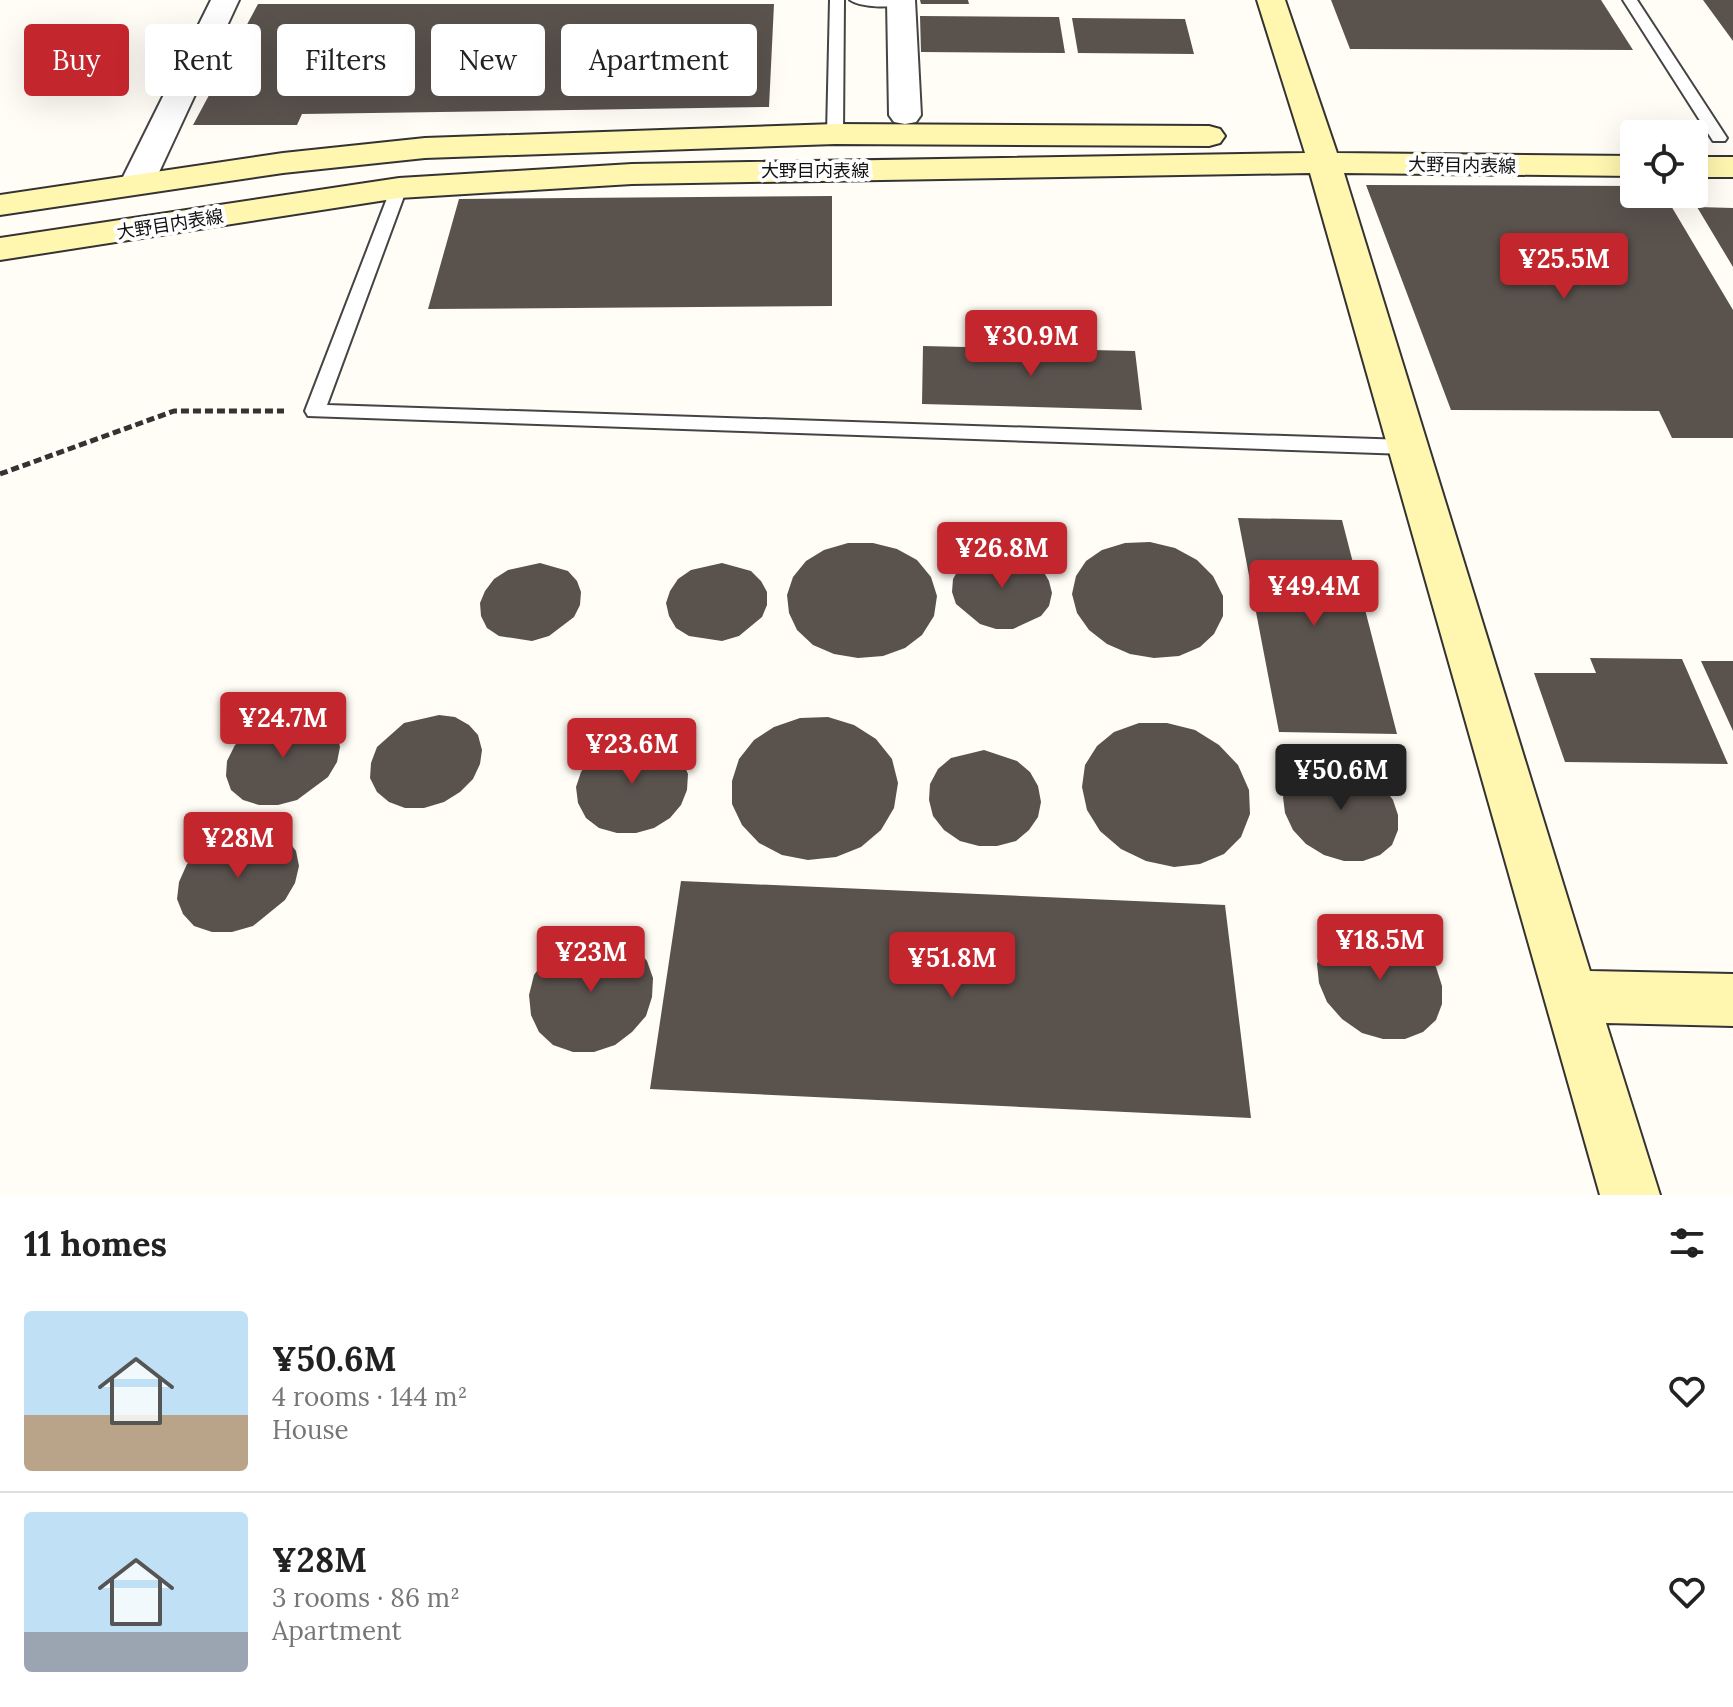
<!DOCTYPE html>
<html lang="en">
<head>
<meta charset="utf-8">
<style>
  body { margin:0; font-family:Lora,"Noto Sans JP",serif; background:#f6f6f6; color:#222; height:100vh; display:flex; flex-direction:column; font-size:30px; white-space:nowrap }
  * { box-sizing:border-box; margin:0 }
  p { font-size:26px; color:#767676 }
  .icon { flex:none; width:44px; height:44px; fill:none; stroke:currentColor; stroke-width:2; stroke-linecap:round; stroke-linejoin:round }
  .map { position:relative; height:1195px; overflow:hidden }
  .details { display:flex; flex-direction:column; background:#fff; flex:1 }
  .details>* { flex:none }
  .guide { position:absolute; left:24px; top:24px; width:800px; height:72px; display:flex; gap:16px }
  .controls { position:absolute; left:1620px; top:120px; display:grid; gap:16px }
  .controls a { display:grid; place-items:center; width:88px; height:88px; border-radius:8px; background:#fff; box-shadow:0 8px 32px #0002; font-size:40px }
  .price { position:absolute; translate:-50% -68px; padding:0 18px; border-radius:8px; background:#c4262e; color:#fff; font-size:26px; line-height:52px; filter:drop-shadow(0 2px 4px #0008) }
  .price::after { content:''; position:absolute; left:50%; top:48px; width:24px; height:18px; margin-left:-12px; background:inherit; clip-path:polygon(0 0,100% 0,50% 100%) }
  .price.active { background:#222; color:#fff }
  ul { padding:0; list-style:none }
  li { display:flex; align-items:center; gap:24px; height:200px; padding:0 24px }
  li+li { border-top:2px solid #e0e0e0 }
  li span { display:grid; place-items:center; flex:none; width:224px; height:160px; border-radius:8px; color:#555 }
  li>.icon { margin-inline-start:auto }
  span .icon { width:96px; height:96px; fill:#fffc; stroke-width:1 }
  li b { font-size:34px }
  h2 { display:flex; justify-content:space-between; align-items:center; height:96px; padding:0 24px; font-size:34px }
  .tag { padding:0 28px; border-radius:8px; background:#fff; box-shadow:0 8px 32px #0002; font-size:28px; line-height:72px }
  .tag.active { background:#c4262e; color:#fff }
  .map>svg:first-child { display:block }
  .building { fill:#5a524d }
  .lines { fill:none; stroke-linecap:round; stroke-linejoin:round }
  .lane-casing { stroke:#444; stroke-width:4 }
  .street-casing { stroke:#444; stroke-width:4 }
  .secondary-casing { stroke:#333; stroke-width:4 }
  .path { stroke:#333; stroke-width:5; stroke-dasharray:8 4; stroke-linecap:butt }
  .lane { fill:#fff; fill-rule:evenodd }
  .street { fill:#fff; fill-rule:evenodd }
  .secondary { fill:#fff6b0; fill-rule:evenodd }
  .labels { text-anchor:middle; dominant-baseline:central; stroke-width:8; stroke-linejoin:round; paint-order:stroke }
  .far-street-label { font-size:18px; fill:#111; stroke:#fff }
</style>
</head>
<body>
<div class="map">
<svg width="1733" height="1195" viewBox="0 0 1733 1195">
  <rect width="100%" height="100%" fill="#fffdf5"/>
  <path class="building" d="M 920,0 L 968,0 L 969,4 L 921,4 Z
    M 1331,0 L 1601,0 L 1633,50 L 1350,49 Z
    M 1703,0 L 1733,0 L 1733,41 Z
    M 258,4 L 774,4 L 769,107 L 302,114 L 297,125 L 193,125 Z
    M 920,16 L 1059,17 L 1065,53 L 921,52 Z
    M 1072,18 L 1185,19 L 1194,54 L 1078,53 Z
    M 1366,185 L 1634,186 L 1634,194 L 1664,194 L 1733,310 L 1733,438 L 1672,438 L 1659,411 L 1451,410 Z
    M 832,196 L 832,306 L 428,309 L 459,199 Z
    M 1697,207 L 1733,208 L 1733,267 Z
    M 923,346 L 1135,351 L 1142,410 L 922,404 Z
    M 1238,518 L 1342,520 L 1397,734 L 1279,732 Z
    M 1150,542 L 1175,548 L 1197,560 L 1213,576 L 1223,596 L 1223,616 L 1214,634 L 1200,647 L 1179,656 L 1154,658 L 1130,654 L 1107,644 L 1089,630 L 1077,613 L 1072,594 L 1076,576 L 1086,561 L 1102,550 L 1125,543 Z
    M 848,543 L 873,543 L 897,549 L 917,560 L 931,577 L 937,596 L 934,616 L 922,635 L 905,648 L 883,656 L 858,658 L 834,654 L 813,645 L 797,630 L 789,613 L 787,595 L 793,577 L 806,561 L 824,550 Z
    M 1001,552 L 1016,554 L 1042,569 L 1049,581 L 1052,593 L 1049,606 L 1041,616 L 1013,629 L 996,629 L 980,624 L 956,604 L 952,592 L 953,579 L 960,567 L 971,558 Z
    M 540,563 L 568,571 L 577,581 L 581,592 L 580,605 L 574,617 L 549,636 L 532,641 L 499,636 L 487,628 L 481,616 L 480,603 L 485,591 L 494,579 L 508,570 Z
    M 722,563 L 751,571 L 761,581 L 767,592 L 767,605 L 762,617 L 739,636 L 722,641 L 689,636 L 676,628 L 669,616 L 666,603 L 670,591 L 678,579 L 691,570 Z
    M 1590,658 L 1682,659 L 1728,764 L 1565,762 L 1534,673 L 1596,673 Z
    M 1701,661 L 1733,661 L 1733,731 Z
    M 299,712 L 328,723 L 337,733 L 340,747 L 337,762 L 328,777 L 297,800 L 278,805 L 259,805 L 243,800 L 231,790 L 226,776 L 227,761 L 235,745 L 263,721 Z
    M 439,715 L 455,717 L 469,725 L 478,735 L 482,750 L 480,764 L 473,779 L 460,792 L 444,802 L 424,808 L 405,808 L 389,802 L 377,792 L 370,778 L 371,763 L 377,747 L 404,723 Z
    M 828,717 L 854,725 L 876,739 L 892,759 L 898,783 L 894,808 L 881,830 L 861,847 L 836,857 L 808,860 L 782,855 L 759,843 L 742,825 L 732,804 L 732,781 L 739,759 L 754,740 L 774,727 L 800,718 Z
    M 1139,723 L 1167,723 L 1195,730 L 1219,745 L 1238,765 L 1249,790 L 1250,814 L 1241,837 L 1224,854 L 1200,864 L 1174,867 L 1146,861 L 1121,849 L 1100,831 L 1087,810 L 1082,787 L 1085,765 L 1097,746 L 1114,732 Z
    M 640,738 L 671,749 L 682,760 L 688,774 L 687,790 L 681,805 L 670,818 L 654,828 L 636,833 L 617,833 L 599,828 L 586,818 L 578,803 L 576,787 L 581,772 L 591,758 L 605,747 L 622,740 Z
    M 984,750 L 1017,761 L 1030,772 L 1038,786 L 1041,802 L 1038,817 L 1029,830 L 1016,841 L 997,846 L 979,846 L 960,841 L 944,830 L 933,816 L 929,800 L 930,784 L 938,769 L 951,758 Z
    M 1331,763 L 1349,766 L 1367,773 L 1382,785 L 1393,800 L 1398,815 L 1398,830 L 1392,845 L 1380,855 L 1363,861 L 1344,861 L 1324,855 L 1306,844 L 1293,830 L 1285,813 L 1283,797 L 1289,782 L 1300,771 L 1314,765 Z
    M 256,827 L 273,830 L 287,839 L 296,851 L 299,866 L 295,883 L 285,900 L 253,926 L 232,932 L 212,932 L 194,926 L 183,914 L 177,899 L 179,882 L 187,864 L 218,836 L 237,829 Z
    M 681,881 L 1225,905 L 1251,1118 L 650,1089 Z
    M 1368,923 L 1407,936 L 1423,950 L 1436,967 L 1442,986 L 1442,1004 L 1436,1020 L 1423,1032 L 1405,1039 L 1383,1039 L 1362,1033 L 1342,1019 L 1327,1002 L 1319,983 L 1317,964 L 1322,947 L 1333,933 L 1349,926 Z
    M 601,935 L 619,938 L 635,947 L 647,961 L 653,978 L 652,997 L 646,1016 L 632,1032 L 615,1045 L 594,1052 L 573,1052 L 553,1045 L 539,1032 L 531,1015 L 529,995 L 534,975 L 546,958 L 563,945 L 581,937 Z"/>
  <g class="lines">
    <defs>
      <path id="lane" d="M 830,0 L 844,0 L 843,134 L 835,139 L 827,134 Z
        M 850,0 L 907,0 L 908,1 C 897,9 861,8 850,0 Z
        M 1623,0 L 1637,0 L 1727,138 L 1725,141 L 1713,141 Z
        M 399,183 L 407,188 L 327,405 L 1406,440 L 1413,442 L 1416,447 L 1413,452 L 1406,454 L 308,416 L 305,411 L 391,188 Z"/>
      <path id="street" d="M 211,0 L 239,0 L 154,183 L 149,190 L 137,193 L 125,190 L 120,183 Z
        M 887,0 L 915,0 L 921,115 L 916,122 L 905,124 L 894,122 L 889,115 Z"/>
      <path id="secondary" d="M 1257,0 L 1285,0 L 1337,153 L 1634,156 L 1634,176 L 1344,173 L 1590,971 L 1733,974 L 1733,1026 L 1606,1023 L 1660,1195 L 1600,1195 L 1310,173 L 632,184 L 399,198 L 0,260 L 0,238 L 399,178 L 632,164 L 1305,153 Z
        M 835,124 L 1209,126 L 1220,129 L 1225,136 L 1220,143 L 1209,146 L 835,144 L 425,158 L 283,173 L 0,215 L 0,195 L 283,153 L 425,138 Z
        M 1694,157 L 1733,157 L 1733,177 L 1694,177 Z"/>
    </defs>
    <use href="#lane" class="lane-casing"/>
    <use href="#street" class="street-casing"/>
    <use href="#secondary" class="secondary-casing"/>
    <path class="path" d="M 0,474 L 174,411 L 284,411"/>
    <use href="#lane" class="lane"/>
    <use href="#street" class="street"/>
    <use href="#secondary" class="secondary"/>
  </g>
  <g class="labels">
    <g class="far-street-label">
      <text transform="translate(1462 165) rotate(1)">大野目内表線</text>
      <text x="815" y="170">大野目内表線</text>
      <text transform="translate(170 224) rotate(-9)">大野目内表線</text>
    </g>
  </g>
</svg>
<div class="controls">
<a><svg class="icon" aria-label="locate" viewBox="0 0 24 24"><circle cx="12" cy="12" r="6"/><path d="M12 2v4M12 18v4M2 12h4M18 12h4"/></svg></a>
</div>
<b class="price" style="left:1564px;top:301px">¥25.5M</b>
<b class="price" style="left:1031px;top:378px">¥30.9M</b>
<b class="price" style="left:1002px;top:590px">¥26.8M</b>
<b class="price" style="left:1314px;top:628px">¥49.4M</b>
<b class="price" style="left:283px;top:760px">¥24.7M</b>
<b class="price" style="left:632px;top:786px">¥23.6M</b>
<b class="price active" style="left:1341px;top:812px">¥50.6M</b>
<b class="price" style="left:238px;top:880px">¥28M</b>
<b class="price" style="left:1380px;top:982px">¥18.5M</b>
<b class="price" style="left:591px;top:994px">¥23M</b>
<b class="price" style="left:952px;top:1000px">¥51.8M</b>
<div class="guide">
<a class="tag active">Buy</a>
<a class="tag">Rent</a>
<a class="tag">Filters</a>
<a class="tag">New</a>
<a class="tag">Apartment</a>
</div>
</div>
<section class="details">
<h2>11 homes<svg class="icon" aria-label="filters" viewBox="0 0 24 24"><path d="M4 7h16M4 17h16"/><circle cx="9" cy="7" r="2"/><circle cx="15" cy="17" r="2"/></svg></h2>
<ul>
<li><span style="background:linear-gradient(#bfe0f5 65%,#b9a48a 0)"><svg class="icon" aria-label="home" viewBox="0 0 24 24"><path d="M3 11l9-7 9 7M6 9v11h12V9"/></svg></span><div><b>¥50.6M</b><p>4 rooms · 144 m²</p><p>House</p></div><svg class="icon" aria-label="heart" viewBox="0 0 24 24"><path d="M12 20l-8-8c-3-5 5-10 8-4 3-6 11-1 8 4z"/></svg></li>
<li><span style="background:linear-gradient(#bfe0f5 75%,#9aa5b1 0)"><svg class="icon" aria-label="home" viewBox="0 0 24 24"><path d="M3 11l9-7 9 7M6 9v11h12V9"/></svg></span><div><b>¥28M</b><p>3 rooms · 86 m²</p><p>Apartment</p></div><svg class="icon" aria-label="heart" viewBox="0 0 24 24"><path d="M12 20l-8-8c-3-5 5-10 8-4 3-6 11-1 8 4z"/></svg></li>
</ul>
</section>
</body>
</html>
